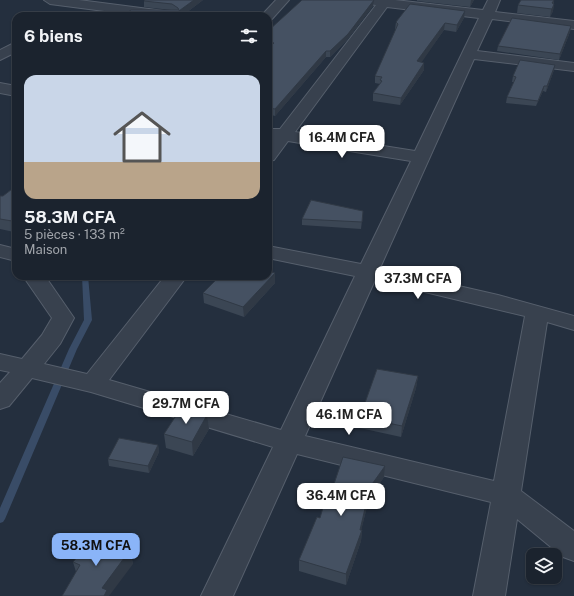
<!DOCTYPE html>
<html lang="fr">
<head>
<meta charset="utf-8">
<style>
  body { margin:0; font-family:"Public Sans",sans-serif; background:#282f3a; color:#f1f3f6; height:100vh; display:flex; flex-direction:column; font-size:15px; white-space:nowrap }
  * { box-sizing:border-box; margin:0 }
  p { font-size:13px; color:#a0a4aa }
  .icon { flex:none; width:22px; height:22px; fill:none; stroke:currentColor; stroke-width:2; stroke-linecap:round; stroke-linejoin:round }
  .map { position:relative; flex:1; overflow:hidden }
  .details { position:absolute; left:12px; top:12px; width:260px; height:268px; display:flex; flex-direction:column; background:#1b232e; border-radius:12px; box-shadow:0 1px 3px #0004,0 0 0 1px #39404a }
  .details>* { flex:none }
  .fabs { position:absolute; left:526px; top:548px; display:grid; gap:8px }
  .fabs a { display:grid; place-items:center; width:36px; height:36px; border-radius:8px; background:#1b232e; box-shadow:0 1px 3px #0004,0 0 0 1px #39404a; font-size:20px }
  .price { position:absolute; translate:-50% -34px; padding:0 9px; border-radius:8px; background:#fff; color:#222; font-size:13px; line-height:26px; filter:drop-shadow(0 1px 2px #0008) }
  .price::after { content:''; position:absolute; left:50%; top:24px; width:12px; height:9px; margin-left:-6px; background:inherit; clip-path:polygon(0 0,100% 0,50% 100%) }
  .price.active { background:#8ab4f8; color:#111 }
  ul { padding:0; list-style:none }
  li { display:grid; align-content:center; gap:8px; height:212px; padding:0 12px }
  li span { display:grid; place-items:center; height:124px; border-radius:12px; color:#555 }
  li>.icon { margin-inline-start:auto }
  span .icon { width:72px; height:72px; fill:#fffc; stroke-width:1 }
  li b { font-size:17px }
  h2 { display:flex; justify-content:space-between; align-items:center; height:48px; padding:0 12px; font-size:17px }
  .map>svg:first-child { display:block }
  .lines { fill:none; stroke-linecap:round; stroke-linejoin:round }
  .stream { fill:#394c67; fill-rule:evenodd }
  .minor-casing { stroke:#565f6c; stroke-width:2 }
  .minor { fill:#38414e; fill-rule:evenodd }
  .wall { fill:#3b4654 }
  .shaded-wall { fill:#303945 }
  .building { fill:#455162; stroke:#303945 }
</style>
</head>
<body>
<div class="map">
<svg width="574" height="596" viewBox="0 0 574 596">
  <rect width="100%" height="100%" fill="#242f3e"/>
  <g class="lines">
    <path class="stream" d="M 82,276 L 88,276 L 92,320 L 77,349 L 5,519 L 3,522 L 0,523 L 0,508 L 69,349 L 84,320 Z"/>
    <defs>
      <path id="minor" d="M 44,0 L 79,0 L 172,12 L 178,16 L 143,16 L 50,4 Z
        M 276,0 L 289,0 L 272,19 L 268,20 L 268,16 L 261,16 Z
        M 357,0 L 395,0 L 483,10 L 488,0 L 500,0 L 495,12 L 574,21 L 574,29 L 492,19 L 477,51 L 574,63 L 574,71 L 474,59 L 380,268 L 498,295 L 574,316 L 574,330 L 547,322 L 521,491 L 574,531 L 574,561 L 563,557 L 517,519 L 505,596 L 473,596 L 491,502 L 297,454 L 233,596 L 201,596 L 273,447 L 91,392 L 32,378 L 9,406 L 0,409 L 0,383 L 10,372 L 0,370 L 0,354 L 22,359 L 42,335 L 52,318 L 23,276 L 45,276 L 74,318 L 60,344 L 44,364 L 87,374 L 165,276 L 187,276 L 109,380 L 281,430 L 355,276 L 268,258 L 268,246 L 361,264 L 411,161 L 288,141 L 274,160 L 268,161 L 268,144 L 273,138 L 268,137 L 268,129 L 280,129 L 376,5 L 359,3 ZM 387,7 L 479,18 L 415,151 L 295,132 ZM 375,280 L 525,316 L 494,481 L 305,436 Z
        M 16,42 L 16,52 L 0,60 L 0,50 Z
        M 0,83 L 16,86 L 16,96 L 0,93 Z
        M 0,245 L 16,249 L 16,261 L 0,257 Z"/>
    </defs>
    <use href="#minor" class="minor-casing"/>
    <use href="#minor" class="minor"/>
  </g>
  <path class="wall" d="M 203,0 L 182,16 L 171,10 L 144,7 L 144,1 Z
    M 417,0 L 474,0 L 470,7 L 417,1 Z
    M 554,0 L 553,11 L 550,17 L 517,13 L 518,5 Z
    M 373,6 L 347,40 L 330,57 L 326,57 L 275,116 L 268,114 L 268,31 Z
    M 465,11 L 464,18 L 456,32 L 444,30 L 421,62 L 424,70 L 400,105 L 373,101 L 373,93 L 380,84 L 375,83 L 375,76 L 396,30 L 395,29 L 396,22 Z
    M 571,26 L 570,32 L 559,60 L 497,51 L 498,46 Z
    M 555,65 L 554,70 L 546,92 L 543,91 L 536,106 L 506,103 L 507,97 L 514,82 L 512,82 L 513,76 Z
    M 16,186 L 16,230 L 14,232 L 0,229 L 0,196 L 3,196 Z
    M 363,211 L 361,229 L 302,225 L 302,219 Z
    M 275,273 L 275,283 L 244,317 L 204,303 L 203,293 L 232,278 Z
    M 418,376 L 416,388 L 401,437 L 360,428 L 360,417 Z
    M 207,415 L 209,429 L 193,456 L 166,448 L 164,434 Z
    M 158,445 L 159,452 L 149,473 L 109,466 L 108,459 Z
    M 385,466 L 384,477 L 369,499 L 361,530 L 362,530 L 361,541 L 346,585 L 299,571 L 299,560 L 320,518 L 334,484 Z
    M 130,550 L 133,564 L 76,572 L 73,562 Z"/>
  <path class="shaded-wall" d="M 194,0 L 203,0 L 182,16 L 172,16 Z
    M 374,0 L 373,6 L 347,40 L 330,57 L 330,51 Z
    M 471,0 L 474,0 L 470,7 Z
    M 554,0 L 552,8 L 554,4 L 553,11 L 550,17 L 552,3 Z
    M 465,11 L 464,18 L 456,32 L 457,25 Z
    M 445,23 L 444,30 L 417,69 L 417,61 Z
    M 571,26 L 570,32 L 559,60 L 560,54 Z
    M 326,51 L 326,57 L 275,116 L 275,109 Z
    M 424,63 L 424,70 L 400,105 L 401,98 Z
    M 555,65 L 554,70 L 546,92 L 547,86 Z
    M 544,86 L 543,91 L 536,106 Z
    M 16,217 L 16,230 L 14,232 L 12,221 Z
    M 275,273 L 275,283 L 244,317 L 243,307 Z
    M 418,376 L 416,388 L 401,437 L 402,426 Z
    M 207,415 L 209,429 L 193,456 L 192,442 Z
    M 158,445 L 159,452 L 149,473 L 148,466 Z
    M 385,466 L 384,477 L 369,499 L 359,539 L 362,530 L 361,541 L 346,585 L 346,574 L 360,530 L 370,487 Z
    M 130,550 L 133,564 L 109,596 L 103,596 L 102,588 Z"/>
  <path class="building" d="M 145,0 L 194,0 L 172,16 L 122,16 L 131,10 L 179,10 L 178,8 L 172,4 L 144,1 Z
    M 302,0 L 374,0 L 348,34 L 330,51 L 326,51 L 275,109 L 268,108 L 268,47 L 274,43 L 268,42 L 268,31 Z
    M 521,0 L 554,0 L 552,3 L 554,4 L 552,9 L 518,5 Z
    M 410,4 L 465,11 L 457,25 L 445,23 L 417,61 L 424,63 L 401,98 L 373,93 L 382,81 L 380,80 L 382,77 L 375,76 L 398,24 L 396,22 Z
    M 512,18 L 571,26 L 560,54 L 498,46 Z
    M 520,60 L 555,65 L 547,86 L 544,86 L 538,101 L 507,97 L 516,77 L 513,76 Z
    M 16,186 L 16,217 L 12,221 L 0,219 L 0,196 L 3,196 Z
    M 311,200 L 363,211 L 362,222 L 302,219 Z
    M 268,271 L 275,273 L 243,307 L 203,293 L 220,276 L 228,276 L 232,278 L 234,276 L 268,276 Z
    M 377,369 L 418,376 L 402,426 L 360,417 Z
    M 181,408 L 207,415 L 192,442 L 164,434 Z
    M 119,438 L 158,445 L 148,466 L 108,459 Z
    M 343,457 L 385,466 L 370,487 L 360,530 L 362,530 L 346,574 L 299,560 L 317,517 L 320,518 L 330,483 L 334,484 Z
    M 96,534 L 130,550 L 102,588 L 107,590 L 104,596 L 62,596 L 80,565 L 73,562 Z"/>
</svg>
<div class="fabs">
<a><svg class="icon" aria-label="layers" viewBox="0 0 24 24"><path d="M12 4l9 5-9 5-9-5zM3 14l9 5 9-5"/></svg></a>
</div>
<b class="price" style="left:342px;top:159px">16.4M CFA</b>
<b class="price" style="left:418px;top:300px">37.3M CFA</b>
<b class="price" style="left:186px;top:425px">29.7M CFA</b>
<b class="price" style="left:349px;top:436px">46.1M CFA</b>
<b class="price" style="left:341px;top:517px">36.4M CFA</b>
<b class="price active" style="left:96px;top:567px">58.3M CFA</b>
<section class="details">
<h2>6 biens<svg class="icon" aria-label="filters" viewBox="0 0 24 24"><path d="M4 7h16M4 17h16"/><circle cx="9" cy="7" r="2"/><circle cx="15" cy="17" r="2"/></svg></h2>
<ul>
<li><span style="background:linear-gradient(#c9d6e8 70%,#b9a48a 0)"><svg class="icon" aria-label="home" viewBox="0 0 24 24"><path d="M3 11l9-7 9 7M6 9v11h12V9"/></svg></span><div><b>58.3M CFA</b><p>5 pièces · 133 m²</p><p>Maison</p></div></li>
</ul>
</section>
</div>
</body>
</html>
